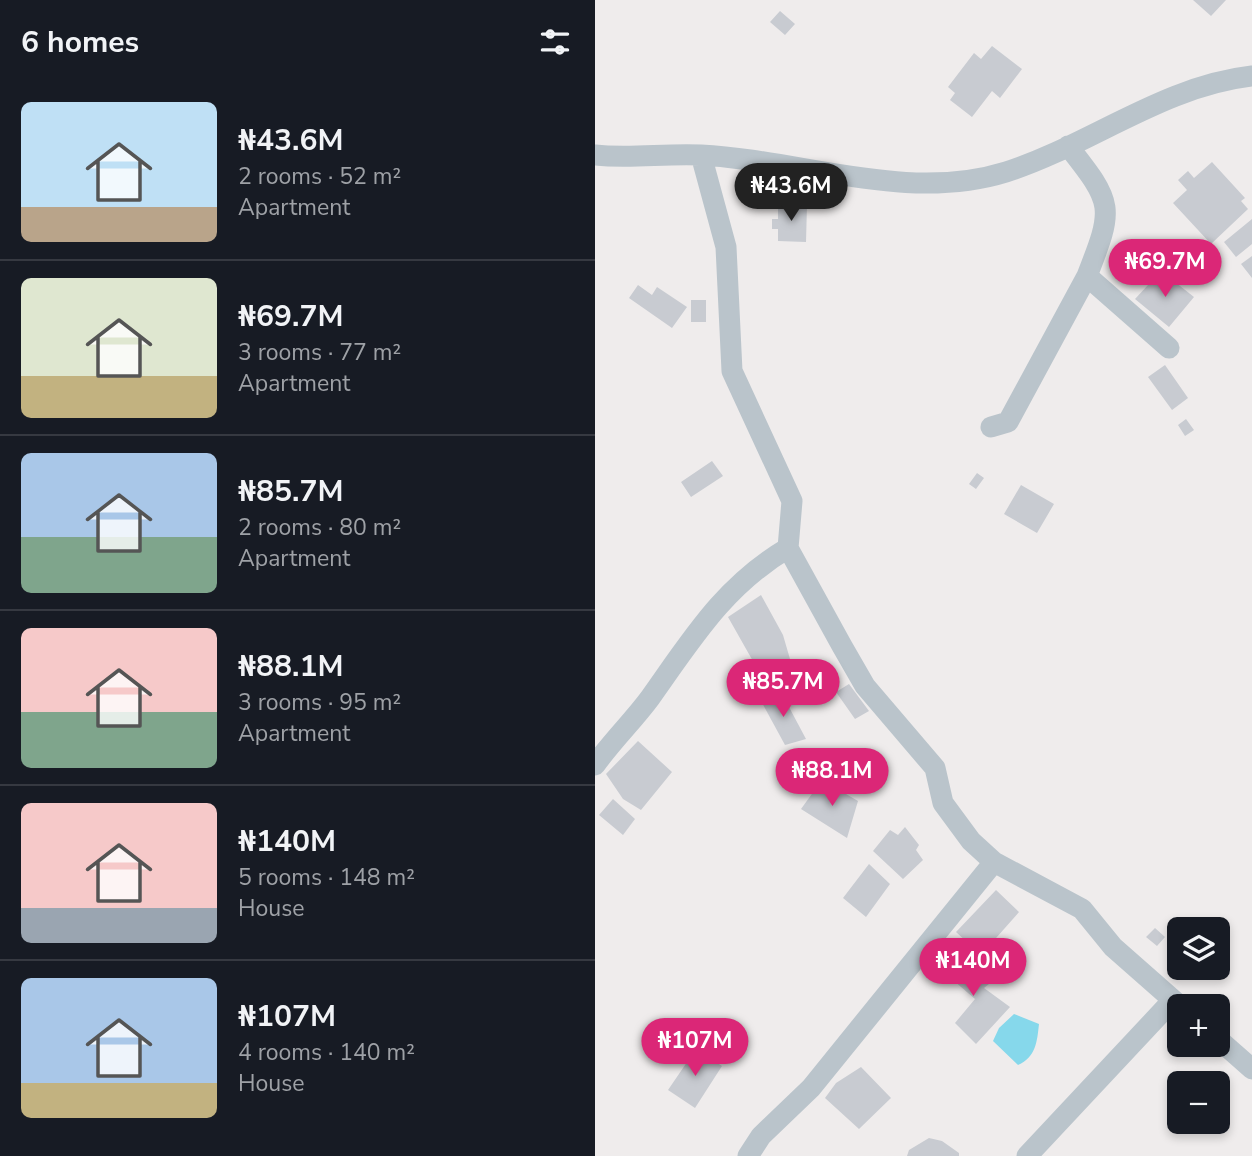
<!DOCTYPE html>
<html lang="en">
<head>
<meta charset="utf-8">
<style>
  body { margin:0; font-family:"Nunito Sans",sans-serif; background:#20242c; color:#f1f3f6; height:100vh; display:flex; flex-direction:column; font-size:26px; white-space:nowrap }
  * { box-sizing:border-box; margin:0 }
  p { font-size:23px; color:#9ea1a6 }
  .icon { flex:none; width:38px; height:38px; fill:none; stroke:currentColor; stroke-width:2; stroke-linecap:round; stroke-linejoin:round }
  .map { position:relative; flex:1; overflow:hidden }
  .details { display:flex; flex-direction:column; background:#171b24; width:595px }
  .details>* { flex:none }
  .controls { position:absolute; left:572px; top:917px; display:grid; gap:14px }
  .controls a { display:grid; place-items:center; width:63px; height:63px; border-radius:10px; background:#171b24; box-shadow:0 4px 10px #0003; font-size:35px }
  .price { position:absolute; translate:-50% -60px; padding:0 16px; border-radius:24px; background:#db2777; color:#fff; font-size:23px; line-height:46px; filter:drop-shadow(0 2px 4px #0008) }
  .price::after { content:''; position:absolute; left:50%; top:42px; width:21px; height:16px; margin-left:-10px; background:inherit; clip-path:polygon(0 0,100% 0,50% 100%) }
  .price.on { background:#222; color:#fff }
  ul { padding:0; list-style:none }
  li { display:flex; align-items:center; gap:21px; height:175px; padding:0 21px }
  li+li { border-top:2px solid #363941 }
  li span { display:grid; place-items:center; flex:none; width:196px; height:140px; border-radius:10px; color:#555 }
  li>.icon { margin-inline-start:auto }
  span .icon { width:84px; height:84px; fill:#fffc; stroke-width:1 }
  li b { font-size:30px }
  h2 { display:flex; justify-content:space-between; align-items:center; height:84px; padding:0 21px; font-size:30px }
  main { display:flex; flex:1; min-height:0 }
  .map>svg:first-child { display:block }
  .water { fill:#86d8eb }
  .building { fill:#c8cbd1 }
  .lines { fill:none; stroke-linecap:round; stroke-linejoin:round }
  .minor { stroke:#bac4cb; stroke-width:21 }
</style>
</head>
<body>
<main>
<section class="details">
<h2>6 homes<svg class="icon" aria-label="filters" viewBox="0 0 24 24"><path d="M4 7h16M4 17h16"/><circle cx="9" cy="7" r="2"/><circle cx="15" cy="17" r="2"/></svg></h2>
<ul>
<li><span style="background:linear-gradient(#bfe0f5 75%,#b9a48a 0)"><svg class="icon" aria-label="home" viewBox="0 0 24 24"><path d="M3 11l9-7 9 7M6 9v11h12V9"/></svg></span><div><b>₦43.6M</b><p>2 rooms · 52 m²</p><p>Apartment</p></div></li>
<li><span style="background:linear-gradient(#dfe7d0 70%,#c2b280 0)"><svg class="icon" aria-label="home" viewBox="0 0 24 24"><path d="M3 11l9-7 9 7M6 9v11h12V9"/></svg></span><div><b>₦69.7M</b><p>3 rooms · 77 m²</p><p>Apartment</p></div></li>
<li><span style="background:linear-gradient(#a9c7e8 60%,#7fa58c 0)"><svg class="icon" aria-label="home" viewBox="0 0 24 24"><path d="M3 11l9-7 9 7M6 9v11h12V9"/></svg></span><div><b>₦85.7M</b><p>2 rooms · 80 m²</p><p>Apartment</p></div></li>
<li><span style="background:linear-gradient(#f6c9c9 60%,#7fa58c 0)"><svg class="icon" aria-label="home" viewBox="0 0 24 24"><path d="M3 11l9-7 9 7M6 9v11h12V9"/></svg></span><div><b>₦88.1M</b><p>3 rooms · 95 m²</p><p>Apartment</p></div></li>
<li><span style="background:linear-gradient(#f6c9c9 75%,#9aa5b1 0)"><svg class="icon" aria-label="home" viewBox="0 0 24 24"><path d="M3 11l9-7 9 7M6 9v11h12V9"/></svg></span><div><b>₦140M</b><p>5 rooms · 148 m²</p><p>House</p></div></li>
<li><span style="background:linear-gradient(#a9c7e8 75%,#c2b280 0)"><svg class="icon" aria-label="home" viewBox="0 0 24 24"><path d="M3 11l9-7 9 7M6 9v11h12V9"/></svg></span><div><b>₦107M</b><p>4 rooms · 140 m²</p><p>House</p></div></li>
</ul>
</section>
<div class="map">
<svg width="657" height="1156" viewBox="0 0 657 1156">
  <rect width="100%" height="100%" fill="#efecec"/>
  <path class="water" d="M 419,1014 L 444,1024 C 442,1042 441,1057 423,1065 L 398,1041 L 404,1028 Z"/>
  <path class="building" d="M 598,0 L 631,0 L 616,16 Z
    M 185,11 L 200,24 L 190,35 L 175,22 Z
    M 397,46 L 427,69 L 405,98 L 397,91 L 377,117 L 355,100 L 360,93 L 353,87 L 379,53 L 386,59 Z
    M 617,162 L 650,198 L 646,201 L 653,209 L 616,244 L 578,203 L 592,190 L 583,180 L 593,171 L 599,178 Z
    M 183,204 L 212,205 L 211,242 L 183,241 L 183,229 L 177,229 L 177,219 L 183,219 Z
    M 657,219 L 657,244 L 641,257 L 629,242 Z
    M 657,256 L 657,278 L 646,264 Z
    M 566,271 L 599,297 L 574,327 L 540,299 Z
    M 43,285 L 57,295 L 62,287 L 92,307 L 77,328 L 34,298 Z
    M 96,300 L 111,300 L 111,322 L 96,322 Z
    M 570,365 L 593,398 L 577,410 L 553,377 Z
    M 591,419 L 599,430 L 590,436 L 583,425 Z
    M 117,461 L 128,476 L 96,497 L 86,482 Z
    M 382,473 L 389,478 L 381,489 L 374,484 Z
    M 426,485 L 459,504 L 442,533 L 409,514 Z
    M 166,595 L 188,635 L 195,659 L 173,671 L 159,663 L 133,617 Z
    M 254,684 L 274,711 L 260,719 L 241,692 Z
    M 186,692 L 211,739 L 190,745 L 166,701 Z
    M 43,741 L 77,772 L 46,810 L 28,799 L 11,774 Z
    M 227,780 L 263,801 L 252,838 L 206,809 Z
    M 18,799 L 40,819 L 28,835 L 4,815 Z
    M 310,827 L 324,845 L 321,850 L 328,860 L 308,879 L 278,851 L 295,830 L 303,835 Z
    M 274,864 L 295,884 L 271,917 L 248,898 Z
    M 401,890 L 424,912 L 386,955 L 361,932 Z
    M 560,928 L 570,937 L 562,946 L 551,937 Z
    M 348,949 L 394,984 L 389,988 L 415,1007 L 381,1044 L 360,1023 L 380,999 L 337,962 Z
    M 101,1049 L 127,1066 L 100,1108 L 73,1090 Z
    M 266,1067 L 296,1098 L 264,1129 L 230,1098 L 241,1083 Z
    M 334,1138 L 347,1141 L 364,1153 L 364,1156 L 312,1156 L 314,1150 Z"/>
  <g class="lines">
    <path class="minor" d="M 473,146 C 519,204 519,207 492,276 L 574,348
      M 0,155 C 35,159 71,153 106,155 C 206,160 312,203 411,172 C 495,145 568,86 657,76
      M 106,155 L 131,247 L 137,371 L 197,501 L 193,548 L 247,646 L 270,686 L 340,768 L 348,803 L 376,841 L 399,862 L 487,909 L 518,947 L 585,1006
      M 396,427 L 413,422 L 492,276
      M 0,765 C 17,741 38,721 55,698 C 97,639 129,586 193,548
      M 623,1039 L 657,1069
      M 153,1156 L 166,1136 L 216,1088 L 399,862
      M 432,1156 L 578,1000"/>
  </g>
</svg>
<div class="controls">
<a><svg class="icon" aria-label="layers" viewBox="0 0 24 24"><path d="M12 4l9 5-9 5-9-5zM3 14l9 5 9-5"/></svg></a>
<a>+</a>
<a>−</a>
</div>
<b class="price on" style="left:196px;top:223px">₦43.6M</b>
<b class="price" style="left:570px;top:299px">₦69.7M</b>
<b class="price" style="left:188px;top:719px">₦85.7M</b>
<b class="price" style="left:237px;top:808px">₦88.1M</b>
<b class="price" style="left:378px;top:998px">₦140M</b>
<b class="price" style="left:100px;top:1078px">₦107M</b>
</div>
</main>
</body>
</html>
